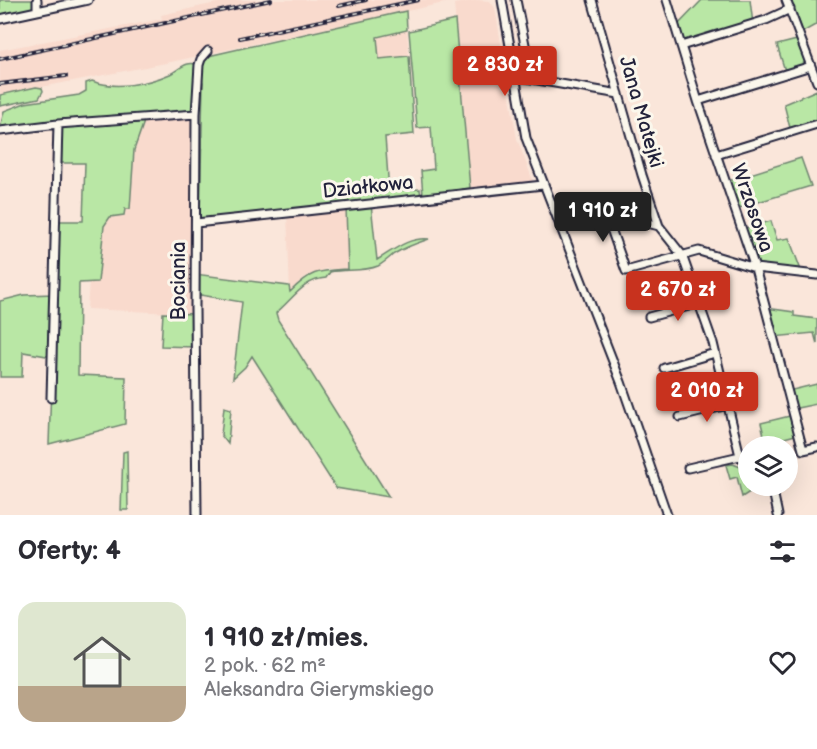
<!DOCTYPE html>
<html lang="pl">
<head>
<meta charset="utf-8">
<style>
  body { margin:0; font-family:"Balsamiq Sans",sans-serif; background:#f7f7f7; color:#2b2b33; height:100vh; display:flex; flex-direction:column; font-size:22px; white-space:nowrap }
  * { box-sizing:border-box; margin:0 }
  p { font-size:20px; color:#7c7c81 }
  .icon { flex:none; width:33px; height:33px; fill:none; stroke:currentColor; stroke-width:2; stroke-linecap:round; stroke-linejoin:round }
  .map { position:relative; height:515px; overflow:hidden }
  .drawer { display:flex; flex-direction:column; background:#fff; flex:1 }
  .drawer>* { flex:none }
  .tools { position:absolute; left:738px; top:436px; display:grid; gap:12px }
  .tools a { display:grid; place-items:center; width:60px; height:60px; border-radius:50%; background:#fff; box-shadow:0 6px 24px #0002; font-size:30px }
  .price { position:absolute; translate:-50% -51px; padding:0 14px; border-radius:6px; background:#c8321e; color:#fff; font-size:20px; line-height:39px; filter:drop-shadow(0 2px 3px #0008) }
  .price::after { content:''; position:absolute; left:50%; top:36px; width:18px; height:14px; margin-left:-9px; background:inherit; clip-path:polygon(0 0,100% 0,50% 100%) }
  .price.selected { background:#222; color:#fff }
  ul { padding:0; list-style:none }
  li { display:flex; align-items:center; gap:18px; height:150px; padding:0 18px }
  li+li { border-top:2px solid #e1e1e2 }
  li span { display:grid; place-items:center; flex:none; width:168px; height:120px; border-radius:18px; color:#555 }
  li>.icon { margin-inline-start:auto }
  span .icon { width:72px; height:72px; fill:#fffc; stroke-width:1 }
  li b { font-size:26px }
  h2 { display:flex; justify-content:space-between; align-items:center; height:72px; padding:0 18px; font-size:26px }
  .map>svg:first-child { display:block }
  .built { fill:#f9dacd }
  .green { fill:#b9e7a5; stroke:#6e8470; stroke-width:1.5 }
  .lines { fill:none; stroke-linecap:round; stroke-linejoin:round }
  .minor-casing { stroke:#22223b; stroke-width:11 }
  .minor { stroke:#fbf7ec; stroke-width:7 }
  .rail-casing { stroke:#22223b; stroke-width:4 }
  .rail { stroke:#fbf7ec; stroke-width:1.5; stroke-dasharray:4.5; stroke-linecap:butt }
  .labels { text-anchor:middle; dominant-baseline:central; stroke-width:6; stroke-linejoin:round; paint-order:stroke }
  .street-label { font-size:20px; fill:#22223b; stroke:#fbf7ec }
</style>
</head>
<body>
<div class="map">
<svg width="817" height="515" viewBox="0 0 817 515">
  <rect width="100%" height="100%" fill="#fae6da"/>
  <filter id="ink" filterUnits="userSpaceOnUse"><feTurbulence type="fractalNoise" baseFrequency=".0167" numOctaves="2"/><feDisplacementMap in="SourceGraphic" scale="12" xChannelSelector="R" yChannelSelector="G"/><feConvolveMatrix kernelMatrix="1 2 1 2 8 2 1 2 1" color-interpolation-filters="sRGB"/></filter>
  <g filter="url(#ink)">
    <path class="built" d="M 230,0 L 458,0 L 166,63 L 0,95 L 0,50 L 162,19 L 161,15 Z
      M 477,0 L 490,1 L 495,8 L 517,139 L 533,181 L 470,188 L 454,4 Z
      M 407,30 L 409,56 L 379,59 L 377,37 Z
      M 196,114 L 195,314 L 87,309 L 89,282 L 98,282 L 104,226 L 110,217 L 118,215 L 126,167 L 142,118 Z
      M 346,206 L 348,269 L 326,269 L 304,278 L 290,293 L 287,213 Z"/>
    <path class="green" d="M 0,0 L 33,0 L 33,9 L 0,16 Z
      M 702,0 L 750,0 L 753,24 L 681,46 L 675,28 Z
      M 791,0 L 817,0 L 817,24 L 803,32 Z
      M 406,11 L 407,30 L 377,37 L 379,59 L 409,56 L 414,134 L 385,137 L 389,191 L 420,189 L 421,198 L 371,204 L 377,260 C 394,250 408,237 429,239 C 417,243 405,247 394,254 C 389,258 384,263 378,266 C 364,272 346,269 330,272 L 326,278 C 304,279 292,300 276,313 L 278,320 L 389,497 L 336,488 L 252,356 L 245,367 L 233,378 L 242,302 L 195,294 L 195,274 L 289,286 L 290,292 C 312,270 318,271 348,269 L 346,207 L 196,223 L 196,218 L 200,216 L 203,82 L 199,81 L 196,114 L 146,116 L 134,150 L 130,209 L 125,209 L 124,215 L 110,217 L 104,226 L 98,282 L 79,283 L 78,375 L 126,377 L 125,424 L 49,444 L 52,357 L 23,352 L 22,377 L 0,377 L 0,301 L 24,295 L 54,294 L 56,221 L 83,221 L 85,163 L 57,163 L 58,124 L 0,128 L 4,111 L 25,103 L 79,95 L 86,91 L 86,83 L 92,81 C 115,90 147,84 170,74 C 180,69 186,60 199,65 L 204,57 Z
      M 455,20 L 470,188 L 423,195 L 421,171 L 434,169 L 431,127 L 417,128 L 409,31 Z
      M 801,39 L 811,66 L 786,74 L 777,45 Z
      M 36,87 L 42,88 L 43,91 L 39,98 L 0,106 L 0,95 Z
      M 817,90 L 817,124 L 791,132 L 784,104 Z
      M 801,158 L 811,186 L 735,209 L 725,182 Z
      M 771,221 L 777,240 L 789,238 L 802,273 L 755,268 L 742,229 Z
      M 766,308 L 794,312 L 794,316 L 817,319 L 817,344 L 814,333 L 773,337 Z
      M 163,313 L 195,314 L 195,347 L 161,346 Z
      M 817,384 L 817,404 L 792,409 L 788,391 Z
      M 224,407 L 231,409 L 228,444 L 221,435 Z
      M 794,415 L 799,434 L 766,443 L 761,423 Z
      M 127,451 L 128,510 L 121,510 L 123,452 Z
      M 733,464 L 748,470 L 748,486 L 759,486 L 742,497 L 737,477 L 730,479 L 726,465 Z"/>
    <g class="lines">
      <defs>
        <path id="minor" d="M 502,0 L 526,138 L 621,382 L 667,515
          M 516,0 L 532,79
          M 592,0 L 642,175 L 659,226 L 682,255 L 713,343 L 740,456 L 748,464
          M 667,0 L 698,101 L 755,268 L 803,450 L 817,447
          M 786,0 L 817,82
          M 37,11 L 37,0
          M 0,19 L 88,0
          M 681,46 L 766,20 L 790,9
          M 514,76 L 619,94
          M 698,101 L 811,66
          M 0,131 L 58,124 L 196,114
          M 716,155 L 817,124
          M 196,223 L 543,185
          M 659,226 L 605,212 L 626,271 L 699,251 L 755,268 L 817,275
          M 649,317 L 700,303
          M 664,368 L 715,353
          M 51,398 L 58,124
          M 680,417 L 728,405
          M 688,468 L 740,456
          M 772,486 L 778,515
          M 197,515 L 195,309 L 196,114 L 199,65 L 201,59 L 208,51"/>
      </defs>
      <use href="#minor" class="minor-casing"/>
      <use href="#minor" class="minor"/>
      <defs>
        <path id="rail" d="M 339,6 L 366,0
          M 240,38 L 418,0
          M 0,59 L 271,0
          M 0,84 L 66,76"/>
      </defs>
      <use href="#rail" class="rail-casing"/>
      <use href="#rail" class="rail"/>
    </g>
  </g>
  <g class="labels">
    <g class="street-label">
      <text transform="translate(641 112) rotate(74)">Jana Matejki</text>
      <text transform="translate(368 187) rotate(-6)">Działkowa</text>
      <text transform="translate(752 208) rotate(71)">Wrzosowa</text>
      <text transform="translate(179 281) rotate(-90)">Bociania</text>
    </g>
  </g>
</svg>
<div class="tools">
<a><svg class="icon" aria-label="layers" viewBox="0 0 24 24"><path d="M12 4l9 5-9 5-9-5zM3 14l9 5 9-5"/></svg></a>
</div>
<b class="price" style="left:505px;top:97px">2 830 zł</b>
<b class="price selected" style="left:603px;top:243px">1 910 zł</b>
<b class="price" style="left:678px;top:322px">2 670 zł</b>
<b class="price" style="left:707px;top:423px">2 010 zł</b>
</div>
<section class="drawer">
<h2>Oferty: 4<svg class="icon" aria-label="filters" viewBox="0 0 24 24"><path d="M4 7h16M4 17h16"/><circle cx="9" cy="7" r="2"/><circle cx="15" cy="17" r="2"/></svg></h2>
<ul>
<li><span style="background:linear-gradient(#dfe7d0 70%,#b9a48a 0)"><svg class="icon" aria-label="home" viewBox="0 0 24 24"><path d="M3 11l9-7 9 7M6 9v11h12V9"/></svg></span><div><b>1 910 zł/mies.</b><p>2 pok. · 62 m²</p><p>Aleksandra Gierymskiego</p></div><svg class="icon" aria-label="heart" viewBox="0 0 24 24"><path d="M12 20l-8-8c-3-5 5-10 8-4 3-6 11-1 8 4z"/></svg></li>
</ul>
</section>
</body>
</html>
